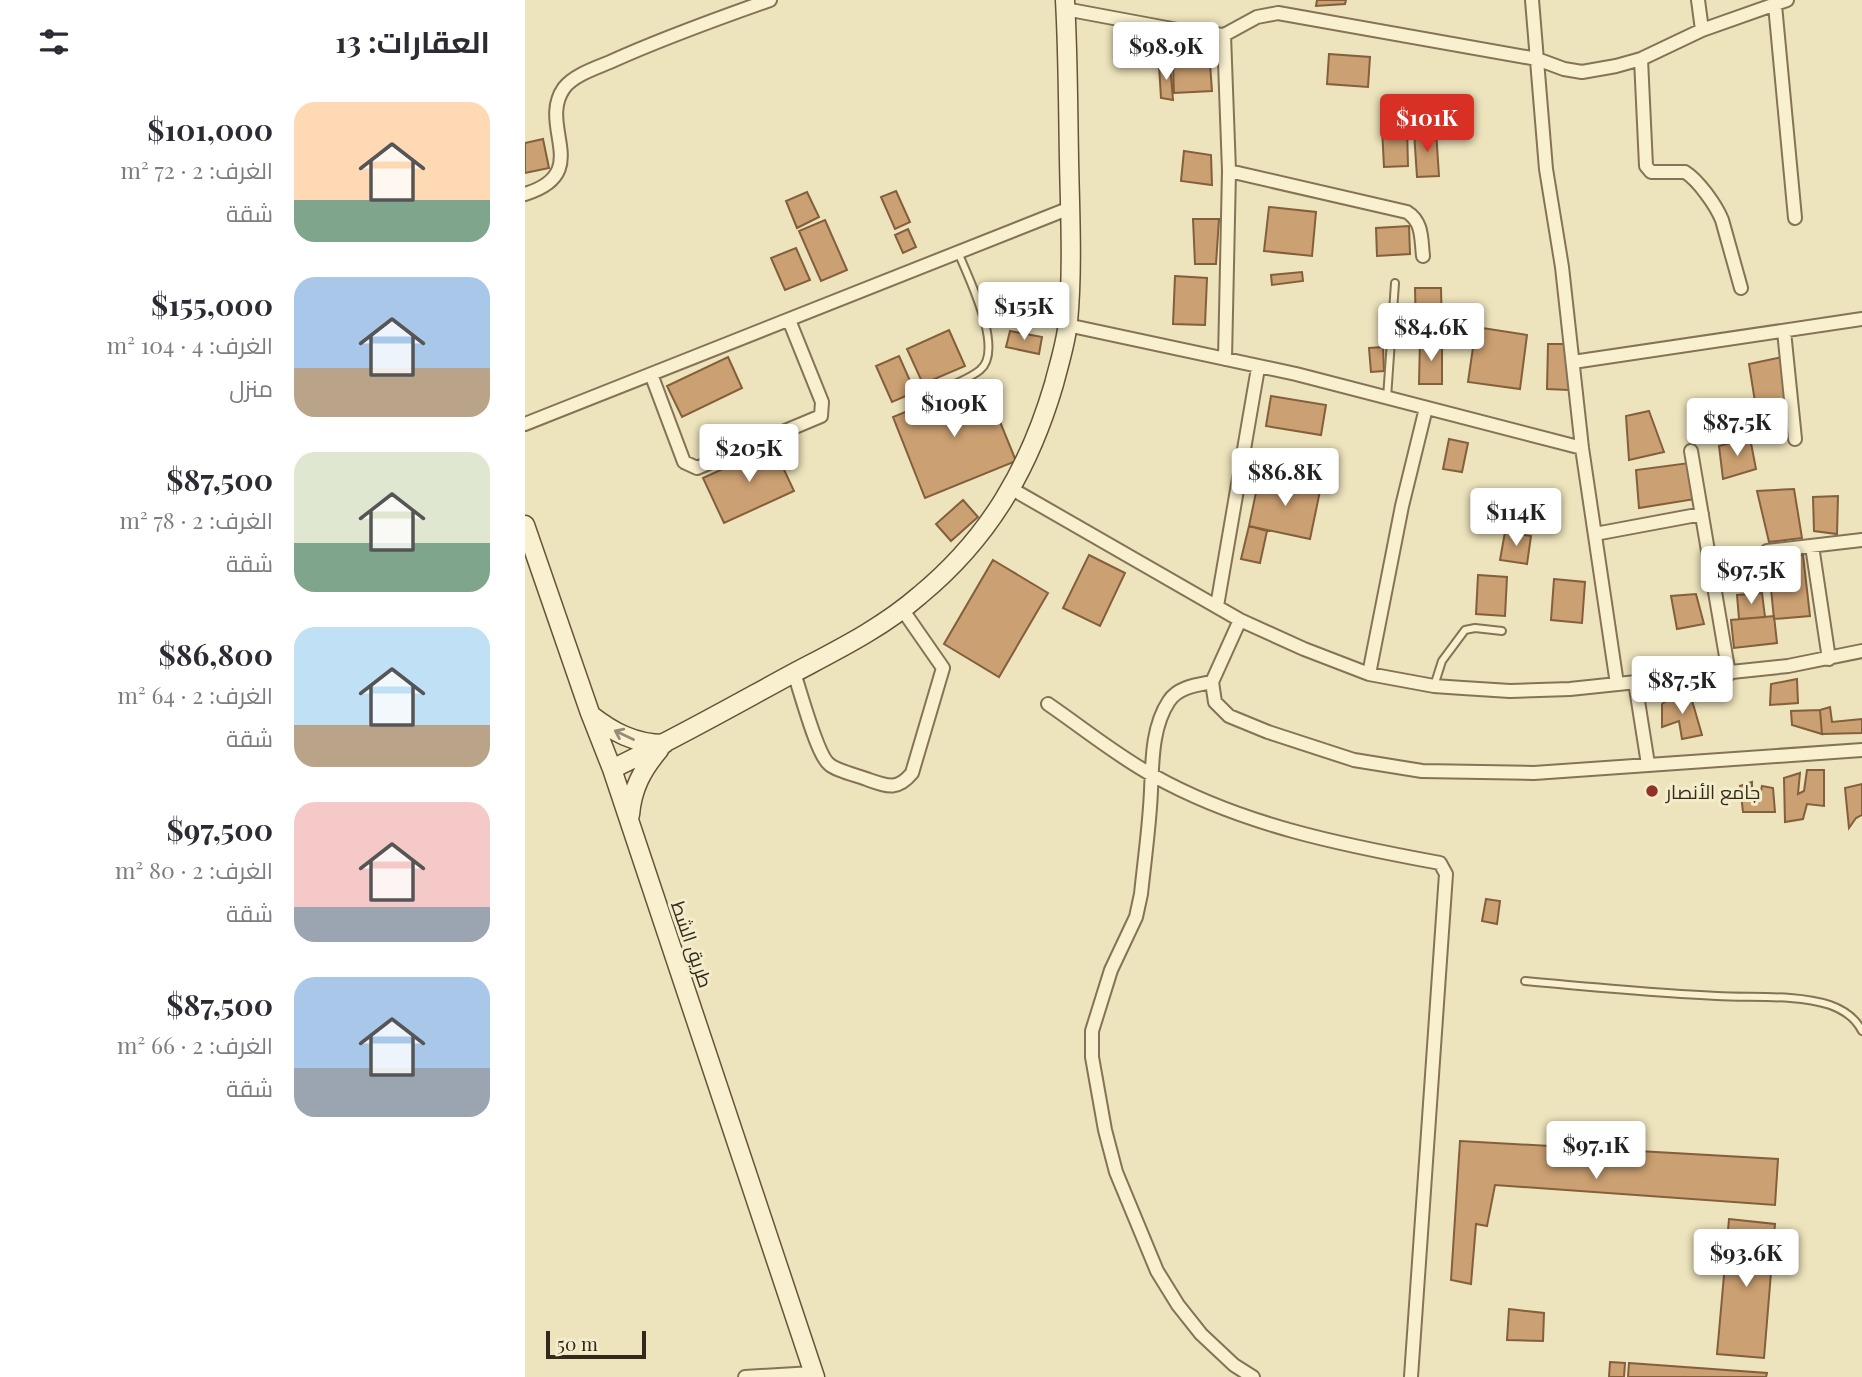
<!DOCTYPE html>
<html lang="ar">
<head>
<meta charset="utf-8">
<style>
  body { margin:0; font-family:"Playfair Display",Cairo,serif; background:#f7f7f7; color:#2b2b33; direction:rtl; height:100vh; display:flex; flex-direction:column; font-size:26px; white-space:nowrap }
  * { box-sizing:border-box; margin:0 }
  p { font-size:23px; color:#7c7c81 }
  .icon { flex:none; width:38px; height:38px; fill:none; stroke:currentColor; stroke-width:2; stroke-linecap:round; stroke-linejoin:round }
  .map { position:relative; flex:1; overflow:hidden; direction:ltr }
  .drawer { display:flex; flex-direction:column; background:#fff; width:525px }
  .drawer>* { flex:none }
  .scale { position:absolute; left:21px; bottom:18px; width:100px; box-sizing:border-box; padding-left:7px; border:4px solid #33291b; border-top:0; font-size:19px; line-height:24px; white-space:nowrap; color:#33291b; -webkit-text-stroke:5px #f4edcc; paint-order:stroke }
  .price { position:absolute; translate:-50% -60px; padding:0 16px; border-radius:7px; background:#fff; color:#222; font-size:23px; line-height:46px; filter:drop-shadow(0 2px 4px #0008) }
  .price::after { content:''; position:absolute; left:50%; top:42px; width:21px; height:16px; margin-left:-10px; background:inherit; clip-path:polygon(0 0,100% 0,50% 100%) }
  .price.active { background:#d93025; color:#fff }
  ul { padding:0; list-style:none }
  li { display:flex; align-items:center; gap:21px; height:175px; padding:0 35px }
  li span { display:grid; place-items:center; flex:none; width:196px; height:140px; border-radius:21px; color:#555 }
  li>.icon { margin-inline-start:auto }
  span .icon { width:84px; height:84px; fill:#fffc; stroke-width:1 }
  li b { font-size:30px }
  h2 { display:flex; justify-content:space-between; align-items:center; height:84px; padding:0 35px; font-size:30px }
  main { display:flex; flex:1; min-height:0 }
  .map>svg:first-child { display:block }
  .building { fill:#cba072; stroke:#835f3c; stroke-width:2 }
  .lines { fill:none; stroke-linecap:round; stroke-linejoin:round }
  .lane-casing { stroke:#847356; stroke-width:10 }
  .street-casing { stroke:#847356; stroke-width:16 }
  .secondary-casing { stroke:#65543a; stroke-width:21 }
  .lane { stroke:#f8f0cf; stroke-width:6 }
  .street { stroke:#f8f0cf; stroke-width:12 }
  .secondary { stroke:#f8f0cf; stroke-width:18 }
  .oneway { stroke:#968c75 }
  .poi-dot { fill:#923127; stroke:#f4edcc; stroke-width:2.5 }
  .labels { text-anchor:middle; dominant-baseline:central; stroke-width:6; stroke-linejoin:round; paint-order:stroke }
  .poi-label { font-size:19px; fill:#33291b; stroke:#f4edcc; text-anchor:start }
  .street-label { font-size:19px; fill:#33291b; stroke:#f4edcc }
</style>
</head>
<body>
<main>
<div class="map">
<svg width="1337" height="1377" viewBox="0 0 1337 1377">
  <rect width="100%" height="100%" fill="#ede3bc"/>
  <path class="building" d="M 792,0 L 821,0 L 820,4 L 791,6 Z
    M 804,54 L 845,57 L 843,87 L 802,84 Z
    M 645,64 L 648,100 L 636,98 L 634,65 Z
    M 685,64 L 687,91 L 649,93 L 648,66 Z
    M 857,128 L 882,128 L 883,166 L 859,167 Z
    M 911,131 L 914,176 L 892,177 L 889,132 Z
    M 18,139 L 24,168 L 0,173 L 0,143 Z
    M 659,151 L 686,155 L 687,185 L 656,181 Z
    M 371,191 L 385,222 L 370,229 L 356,197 Z
    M 282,192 L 294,217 L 272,228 L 261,201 Z
    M 744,207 L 791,212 L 787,256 L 739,251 Z
    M 668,219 L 694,219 L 691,264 L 670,264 Z
    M 300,220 L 322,270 L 296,281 L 274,231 Z
    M 884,226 L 885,254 L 852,256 L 851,228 Z
    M 383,229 L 391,247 L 378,253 L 370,235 Z
    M 271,248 L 285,280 L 260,290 L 246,258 Z
    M 777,272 L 778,281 L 747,285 L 746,275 Z
    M 650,276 L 682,278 L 680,325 L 648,324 Z
    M 890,288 L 916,288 L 917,330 L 891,330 Z
    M 951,327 L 1002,335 L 995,389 L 943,382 Z
    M 424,330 L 440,366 L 398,384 L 382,349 Z
    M 485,331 L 517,337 L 514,354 L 481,347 Z
    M 895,341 L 917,342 L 917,384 L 894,384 Z
    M 1023,344 L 1045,344 L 1044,390 L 1022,389 Z
    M 858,347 L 859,371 L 846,372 L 844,348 Z
    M 374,356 L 390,392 L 367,402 L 351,366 Z
    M 203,357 L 217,388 L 157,417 L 142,386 Z
    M 1257,357 L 1265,417 L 1234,427 L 1224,364 Z
    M 458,380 L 491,461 L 400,498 L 368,417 Z
    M 746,396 L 801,405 L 796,435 L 741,426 Z
    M 1124,411 L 1139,452 L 1104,460 L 1101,416 Z
    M 1225,438 L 1231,469 L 1198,479 L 1194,446 Z
    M 924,439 L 943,443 L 937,472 L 918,469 Z
    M 248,446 L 269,491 L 199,523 L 178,478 Z
    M 1164,463 L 1170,499 L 1114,508 L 1111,470 Z
    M 734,478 L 795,491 L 785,539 L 724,526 Z
    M 1269,489 L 1277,538 L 1244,542 L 1232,491 Z
    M 1313,496 L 1312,534 L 1289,531 L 1288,497 Z
    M 438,500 L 453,517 L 426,541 L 411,524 Z
    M 724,526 L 742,531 L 735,563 L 716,559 Z
    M 980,532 L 1006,536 L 1002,564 L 975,560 Z
    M 564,555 L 600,573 L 575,626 L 538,608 Z
    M 1278,555 L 1285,616 L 1249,619 L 1243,559 Z
    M 468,560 L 523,593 L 474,677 L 419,644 Z
    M 953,575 L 982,577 L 980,616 L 951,614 Z
    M 1029,579 L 1060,582 L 1057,623 L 1026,620 Z
    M 1237,593 L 1240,617 L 1214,619 L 1212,595 Z
    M 1171,594 L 1179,624 L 1152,629 L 1146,596 Z
    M 1249,616 L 1252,643 L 1209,648 L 1206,620 Z
    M 1272,679 L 1273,703 L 1245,705 L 1246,684 Z
    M 1166,697 L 1177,735 L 1157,739 L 1154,721 L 1137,727 L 1137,704 L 1144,699 Z
    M 1305,707 L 1307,722 L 1337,719 L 1337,733 L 1297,734 L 1295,710 Z
    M 1295,710 L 1297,734 L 1267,725 L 1266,711 Z
    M 1282,770 L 1299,770 L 1299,806 L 1282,804 L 1278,819 L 1260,822 L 1259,778 L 1275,773 L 1273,794 L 1279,791 Z
    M 1227,782 L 1227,795 L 1235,795 L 1237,786 L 1248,788 L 1250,812 L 1218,812 L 1215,786 Z
    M 1337,784 L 1337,815 L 1331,818 L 1324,828 L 1320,788 Z
    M 961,899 L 975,901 L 972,924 L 957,921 Z
    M 935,1141 L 1253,1159 L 1250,1205 L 970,1185 L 962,1226 L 951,1224 L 946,1284 L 926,1280 Z
    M 1204,1219 L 1250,1224 L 1239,1358 L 1192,1354 Z
    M 984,1309 L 1019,1313 L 1018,1341 L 982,1340 Z
    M 1085,1362 L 1100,1363 L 1099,1377 L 1084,1377 Z
    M 1104,1363 L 1242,1373 L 1241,1377 L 1103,1377 Z"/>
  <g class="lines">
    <defs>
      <path id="lane" d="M 862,398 L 870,283
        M 391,400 C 408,393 442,381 455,370 C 480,350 443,277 433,252
        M 909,686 L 917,661 L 940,630 L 950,628 L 977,631
        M 1000,981 C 1064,987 1128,993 1192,996 C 1228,998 1270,994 1305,1005 C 1319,1010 1330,1017 1337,1031"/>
      <path id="street" d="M 1007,0 L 1021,169 L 1037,267 L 1057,448 L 1092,684
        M 1173,0 L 1177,30
        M 1250,5 L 1270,218
        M 540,9 L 658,31 L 699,35 L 732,17 L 753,13 L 1012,59 L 1039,69 L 1057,72 L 1091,66 L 1116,59 L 1177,30 L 1262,0
        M 699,35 L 704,171 L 882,212 C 898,222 896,239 898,256
        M 1116,59 L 1121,166 L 1126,172 L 1160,172 C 1173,180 1191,205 1197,220 L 1216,288
        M 0,194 C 69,173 12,126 39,88 C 49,75 71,68 85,62 C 138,38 191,19 245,0
        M 542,325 L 771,374 L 1057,448
        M 1259,331 L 1270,439
        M 700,359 L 704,171
        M 1048,362 L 1337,319
        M 126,374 L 159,462 L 172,468 L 296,416 L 297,402 L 264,320
        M 0,424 L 545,208
        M 1166,451 L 1204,674
        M 487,489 L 715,620 L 779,649 L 844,674 L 909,686 L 938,688 L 985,691 L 1045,689 L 1263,666 L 1337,651
        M 1070,534 L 1177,514
        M 1287,546 L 1304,659
        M 1242,551 L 1337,540
        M 692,606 L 733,368
        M 715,620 L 687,682 L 690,702 L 704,716 L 743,732 L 829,760 L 897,771 L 1009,773 L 1337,750
        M 269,673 C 275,690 292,755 304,764 C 311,771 335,776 344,780 C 364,787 373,790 387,773 L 418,668 L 377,609
        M 844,674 L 877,506 L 901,408
        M 687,682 C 672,685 653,687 644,701 C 624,731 628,773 625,807 C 623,836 619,865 616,894 L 611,917 L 586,970 L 567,1031 L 567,1057 L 580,1130 L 591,1172 L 632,1271 L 653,1305 L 676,1334 L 709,1365 L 728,1377
        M 1110,682 L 1123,764
        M 523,704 C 558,728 592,756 629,776 C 717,825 817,845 915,863 L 921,874 L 886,1377
        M 220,1377 L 288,1373"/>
      <path id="secondary" d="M 0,525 L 65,713 L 87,769 L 290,1377
        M 66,715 C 88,732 110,744 139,744
        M 87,769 C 148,740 206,707 265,675 C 310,651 356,629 395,595 C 464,538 504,469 529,384 C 534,364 541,343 543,322 C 548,268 545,213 544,159 C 543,106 543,53 540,0
        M 105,815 C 107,789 117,770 134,750"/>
    </defs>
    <use href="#lane" class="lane-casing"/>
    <use href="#street" class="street-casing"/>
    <use href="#secondary" class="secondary-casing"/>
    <use href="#lane" class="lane"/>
    <use href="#street" class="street"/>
    <use href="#secondary" class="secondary"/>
  </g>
  <defs><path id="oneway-shaft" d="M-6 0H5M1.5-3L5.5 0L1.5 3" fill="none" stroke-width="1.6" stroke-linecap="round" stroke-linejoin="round" transform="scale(1.75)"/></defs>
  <use class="oneway" href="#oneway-shaft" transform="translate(99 735) rotate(-155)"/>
  <circle class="poi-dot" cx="1127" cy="791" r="7"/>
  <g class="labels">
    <g class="poi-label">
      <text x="1141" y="791">جامع الأنصار</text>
    </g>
    <g class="street-label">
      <text transform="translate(168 944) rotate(71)">طريق الشط</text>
    </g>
  </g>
</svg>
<div class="scale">50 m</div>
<b class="price" style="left:641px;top:82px">$98.9K</b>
<b class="price active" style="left:902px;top:154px">$101K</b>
<b class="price" style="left:499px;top:342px">$155K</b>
<b class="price" style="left:906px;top:363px">$84.6K</b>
<b class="price" style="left:429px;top:439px">$109K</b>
<b class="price" style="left:1212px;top:458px">$87.5K</b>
<b class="price" style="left:224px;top:484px">$205K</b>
<b class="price" style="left:760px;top:508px">$86.8K</b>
<b class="price" style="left:991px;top:548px">$114K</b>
<b class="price" style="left:1226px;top:606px">$97.5K</b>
<b class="price" style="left:1157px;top:716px">$87.5K</b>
<b class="price" style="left:1071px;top:1181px">$97.1K</b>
<b class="price" style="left:1221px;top:1289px">$93.6K</b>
</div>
<section class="drawer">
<h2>العقارات: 13<svg class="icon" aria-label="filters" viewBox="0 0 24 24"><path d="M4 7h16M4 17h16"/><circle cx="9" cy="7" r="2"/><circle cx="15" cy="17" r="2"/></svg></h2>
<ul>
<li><span style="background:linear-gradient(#ffd9b3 70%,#7fa58c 0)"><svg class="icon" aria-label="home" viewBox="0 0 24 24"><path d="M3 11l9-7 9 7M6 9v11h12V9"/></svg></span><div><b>$101,000</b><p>الغرف: 2 · 72 m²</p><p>شقة</p></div></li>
<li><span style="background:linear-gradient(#a9c7e8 65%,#b9a48a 0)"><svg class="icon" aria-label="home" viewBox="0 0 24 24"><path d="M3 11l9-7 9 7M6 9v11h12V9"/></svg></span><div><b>$155,000</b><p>الغرف: 4 · 104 m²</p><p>منزل</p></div></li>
<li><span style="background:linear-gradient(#dfe7d0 65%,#7fa58c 0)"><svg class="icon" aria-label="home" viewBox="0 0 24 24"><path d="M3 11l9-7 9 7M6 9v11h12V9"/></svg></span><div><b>$87,500</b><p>الغرف: 2 · 78 m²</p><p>شقة</p></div></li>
<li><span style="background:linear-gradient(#bfe0f5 70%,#b9a48a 0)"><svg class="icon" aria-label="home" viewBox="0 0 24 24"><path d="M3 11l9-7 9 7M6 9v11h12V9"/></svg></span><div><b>$86,800</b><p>الغرف: 2 · 64 m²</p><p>شقة</p></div></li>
<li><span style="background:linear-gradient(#f6c9c9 75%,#9aa5b1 0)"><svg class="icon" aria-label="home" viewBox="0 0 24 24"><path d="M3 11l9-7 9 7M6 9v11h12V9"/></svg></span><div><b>$97,500</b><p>الغرف: 2 · 80 m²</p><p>شقة</p></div></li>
<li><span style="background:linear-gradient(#a9c7e8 65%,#9aa5b1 0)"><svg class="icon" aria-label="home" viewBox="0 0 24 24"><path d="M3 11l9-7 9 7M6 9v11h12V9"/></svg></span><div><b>$87,500</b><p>الغرف: 2 · 66 m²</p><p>شقة</p></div></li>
</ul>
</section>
</main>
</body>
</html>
